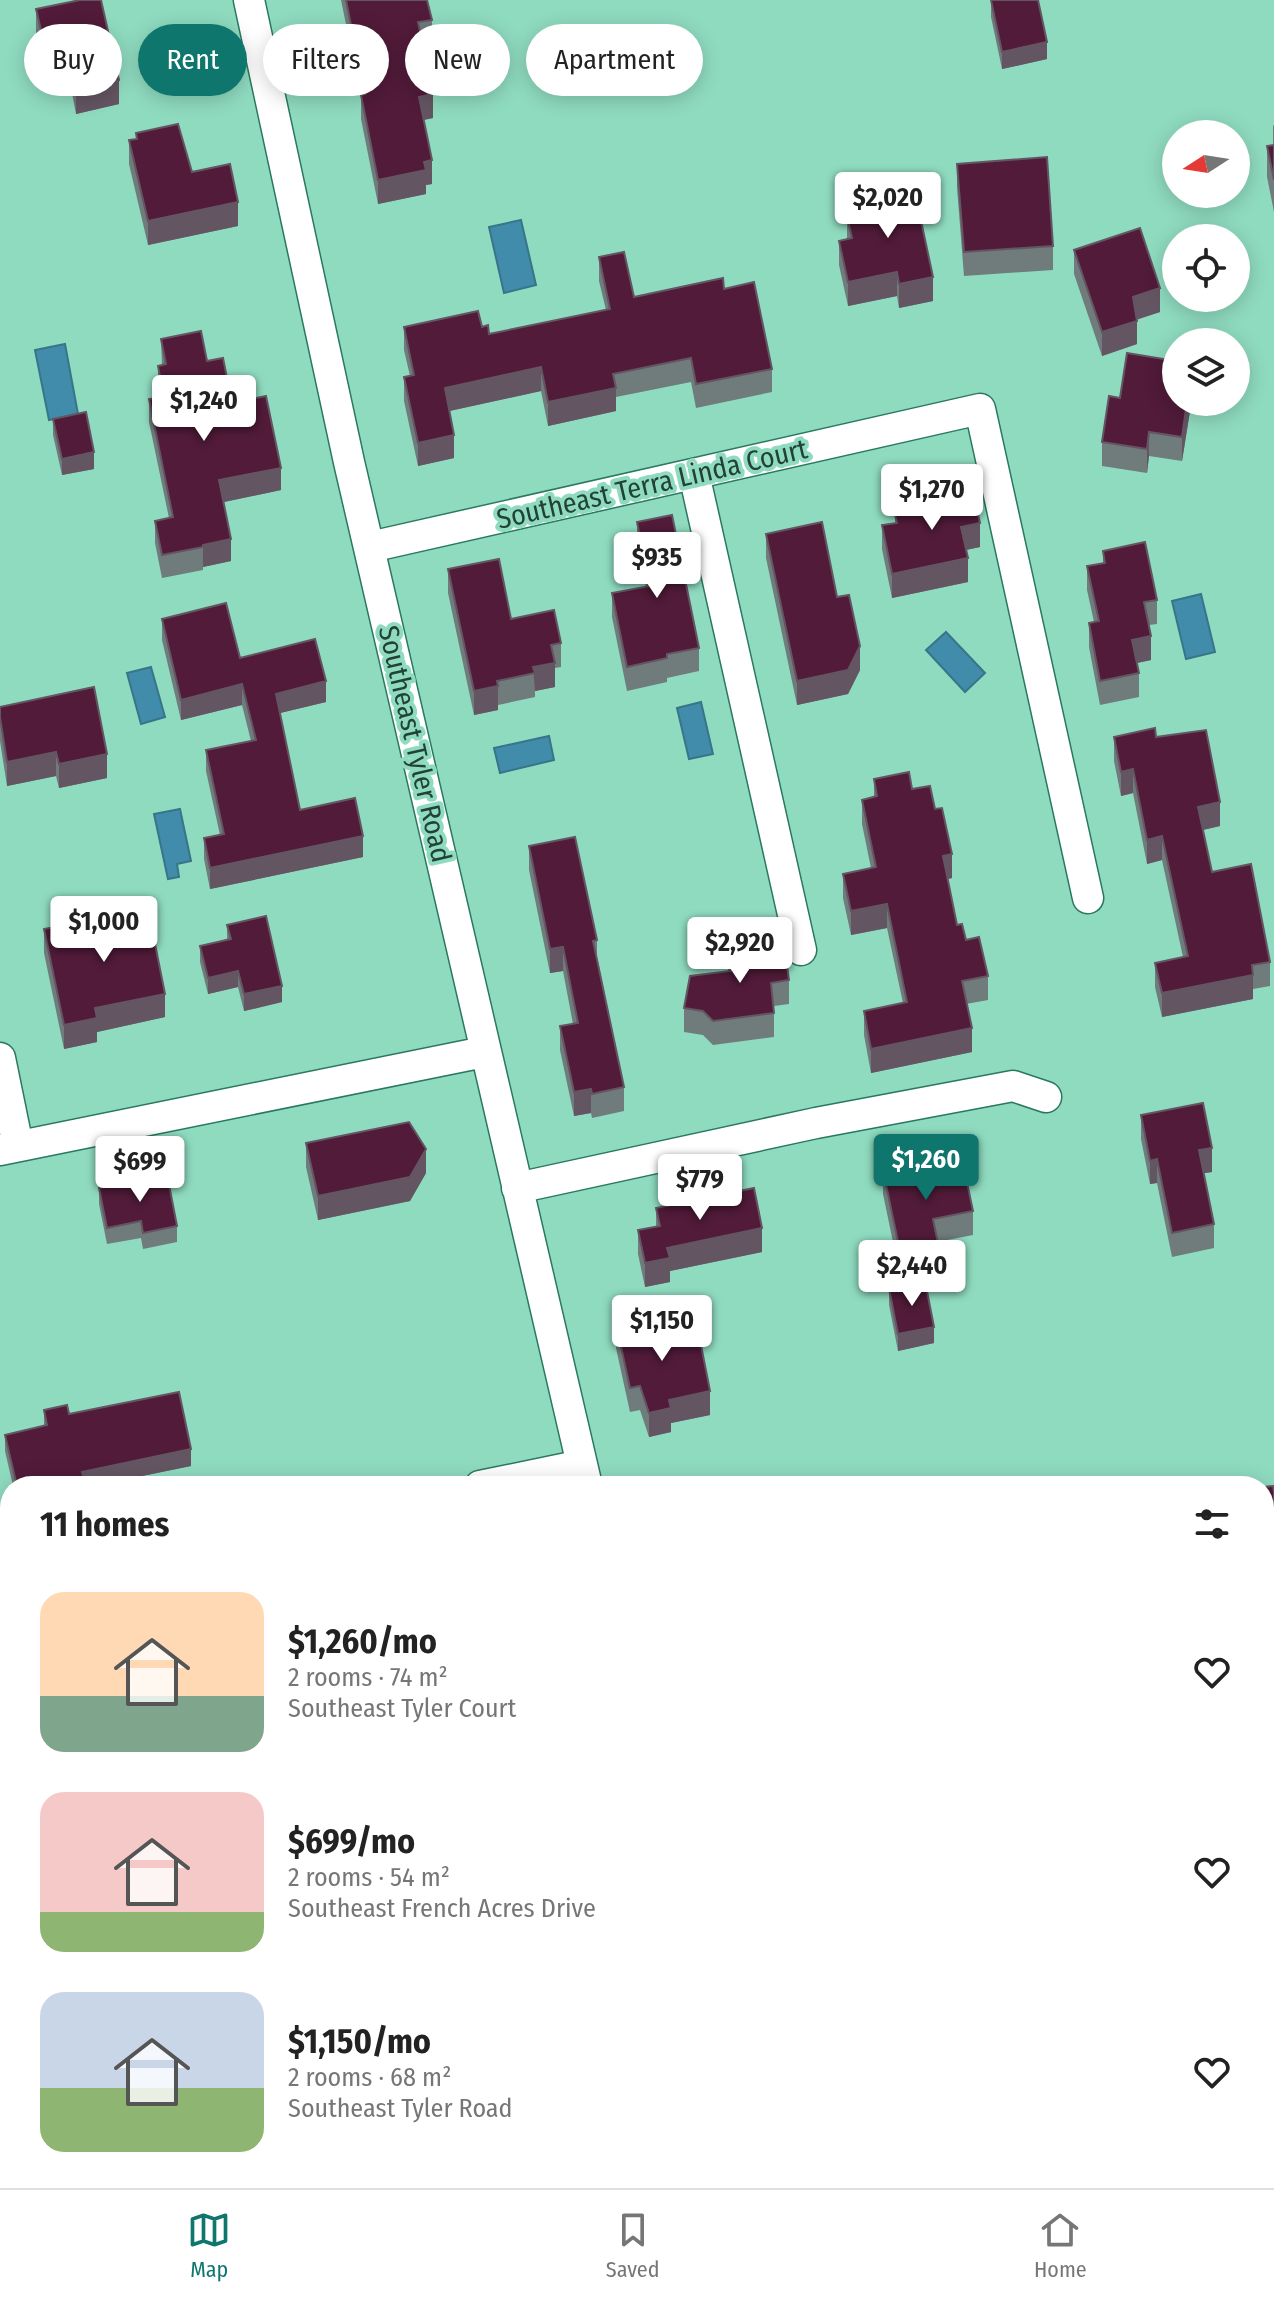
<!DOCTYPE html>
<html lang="en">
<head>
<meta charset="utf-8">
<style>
  body { margin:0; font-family:"Fira Sans Condensed",sans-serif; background:#f2f2f2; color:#222; height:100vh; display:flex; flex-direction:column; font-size:30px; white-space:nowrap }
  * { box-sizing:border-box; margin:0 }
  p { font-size:26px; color:#767676 }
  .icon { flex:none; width:44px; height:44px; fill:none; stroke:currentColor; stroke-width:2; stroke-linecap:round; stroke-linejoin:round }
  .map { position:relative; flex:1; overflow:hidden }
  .details { position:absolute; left:0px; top:1476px; width:1274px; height:712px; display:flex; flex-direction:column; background:#fff; border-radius:32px 32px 0 0; box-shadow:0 4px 20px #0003 }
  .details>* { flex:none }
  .hud { position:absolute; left:24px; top:24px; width:800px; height:72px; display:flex; gap:16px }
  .needle { width:52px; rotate:258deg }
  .buttons { position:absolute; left:1162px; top:120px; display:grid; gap:16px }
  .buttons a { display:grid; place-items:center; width:88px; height:88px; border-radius:50%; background:#fff; box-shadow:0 4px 20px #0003; font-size:40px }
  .price { position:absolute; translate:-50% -68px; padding:0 18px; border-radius:8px; background:#fff; color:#222; font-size:26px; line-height:52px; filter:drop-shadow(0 2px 4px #0008) }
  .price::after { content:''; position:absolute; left:50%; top:48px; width:24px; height:18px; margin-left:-12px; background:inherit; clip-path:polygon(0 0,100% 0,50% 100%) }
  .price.on { background:#0f766e; color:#fff }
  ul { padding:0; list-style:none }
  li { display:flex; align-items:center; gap:24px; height:200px; padding:0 40px }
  li span { display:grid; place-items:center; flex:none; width:224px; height:160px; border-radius:24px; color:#555 }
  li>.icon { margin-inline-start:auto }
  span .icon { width:96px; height:96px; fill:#fffc; stroke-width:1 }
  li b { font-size:34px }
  h2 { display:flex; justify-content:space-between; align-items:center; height:96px; padding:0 40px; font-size:34px }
  .chip { padding:0 28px; border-radius:36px; background:#fff; box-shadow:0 4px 20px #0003; font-size:28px; line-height:72px }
  .chip.on { background:#0f766e; color:#fff }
  .tab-bar { display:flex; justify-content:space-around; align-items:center; height:112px; border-top:2px solid #e0e0e0; background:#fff; font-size:22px; color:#767676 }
  .tab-bar a { display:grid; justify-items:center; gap:4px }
  .tab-bar .on { color:#0f766e }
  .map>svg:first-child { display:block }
  .green { fill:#b7b98f }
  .water { fill:#418bab; stroke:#387588; stroke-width:2 }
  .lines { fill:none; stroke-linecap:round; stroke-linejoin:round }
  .minor-casing { stroke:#2a7861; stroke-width:33 }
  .minor { stroke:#fff; stroke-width:30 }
  .wall { fill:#707b7c }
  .shaded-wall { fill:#645562 }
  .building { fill:#511b39; stroke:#645562; stroke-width:2 }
  .labels { text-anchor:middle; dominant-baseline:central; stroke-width:8; stroke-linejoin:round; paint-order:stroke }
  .street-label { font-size:28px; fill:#224137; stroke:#8fdbc0 }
</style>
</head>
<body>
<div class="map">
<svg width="1274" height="2188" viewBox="0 0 1274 2188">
  <rect width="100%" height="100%" fill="#8fdbc0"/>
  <path class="green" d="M 1274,2133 L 1274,2188 L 1013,2188 L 1061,2178 L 1264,2178 L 1264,2135 Z"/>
  <path class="water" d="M 521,220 L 536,285 L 504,293 L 489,227 Z
    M 65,344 L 78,414 L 49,420 L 35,350 Z
    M 1201,594 L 1215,652 L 1186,659 L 1172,601 Z
    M 946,632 L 985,673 L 965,692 L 926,650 Z
    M 151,667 L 165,717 L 141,724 L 127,673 Z
    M 701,702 L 713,754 L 689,759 L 677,708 Z
    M 549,736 L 554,760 L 500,773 L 494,748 Z
    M 180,809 L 191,861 L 177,864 L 179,877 L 168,879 L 154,814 Z"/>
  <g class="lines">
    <defs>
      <path id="minor" d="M 249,0 L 349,462 L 587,1486
        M 694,474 L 801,950
        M 370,547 L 980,409 L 1088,898
        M 0,1058 L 18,1146
        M 0,1150 L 484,1052
        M 517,1188 L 816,1123 L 1013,1086 L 1046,1097
        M 480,1486 L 582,1465
        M 0,1587 L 10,1585
        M 1264,1827 L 1274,1825
        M 744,2178 L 746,2188"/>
    </defs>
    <use href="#minor" class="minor-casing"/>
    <use href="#minor" class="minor"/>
  </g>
  <path class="wall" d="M 341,0 L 427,0 L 432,20 L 432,44 L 423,45 L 433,118 L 423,120 L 432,184 L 426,185 L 426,194 L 378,204 L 361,119 L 361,97 Z
    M 991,0 L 1047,59 L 1002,69 L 991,17 Z
    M 36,9 L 119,104 L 76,114 L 71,88 L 50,92 L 36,33 Z
    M 1274,125 L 1274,212 L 1267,177 L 1267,146 L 1273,145 L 1273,126 Z
    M 136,133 L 192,172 L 238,226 L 148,245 L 129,164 L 129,140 L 136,139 Z
    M 957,164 L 1053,246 L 1053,270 L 964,276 L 957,188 Z
    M 877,191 L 933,301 L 899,308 L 897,296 L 848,306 L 839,265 L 839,241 L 847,239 L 847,216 L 877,209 Z
    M 1074,250 L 1160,312 L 1137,319 L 1137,344 L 1102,356 L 1074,274 Z
    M 599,257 L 634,297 L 724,289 L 772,369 L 772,392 L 696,408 L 691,382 L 616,397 L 616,411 L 548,426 L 541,391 L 449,411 L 454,458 L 418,466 L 404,401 L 404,377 L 410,376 L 404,350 L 404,327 L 482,327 L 489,334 L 606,310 L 599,281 Z
    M 161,339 L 207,361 L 281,490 L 224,502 L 231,561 L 203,567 L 203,570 L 162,578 L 155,543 L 155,521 L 169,518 L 149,422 L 149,399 L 160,397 L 158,388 L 158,366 L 162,365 Z
    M 1120,398 L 1176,402 L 1197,402 L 1195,412 L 1190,411 L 1182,461 L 1149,456 L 1147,473 L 1102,466 L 1102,442 Z
    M 53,419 L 94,469 L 62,475 L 53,435 Z
    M 930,496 L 980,547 L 966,550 L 968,582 L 892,598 L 882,549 L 882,525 L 895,523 L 895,515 L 930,508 Z
    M 637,522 L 699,648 L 699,671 L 667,678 L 667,682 L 627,691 L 612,617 L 612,593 L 646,587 L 637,546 Z
    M 766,534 L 860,670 L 848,694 L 797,705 L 766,558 Z
    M 1103,551 L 1157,600 L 1157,624 L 1149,625 L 1151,660 L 1137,663 L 1139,673 L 1139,697 L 1100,705 L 1089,647 L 1089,623 L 1094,622 L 1087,590 L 1087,566 L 1103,563 Z
    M 448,569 L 511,619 L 561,643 L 561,667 L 555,668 L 555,687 L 535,691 L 535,697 L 498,705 L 498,710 L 474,715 L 448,593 Z
    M 162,619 L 326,702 L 280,713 L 300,810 L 363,857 L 210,889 L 204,859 L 204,838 L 220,835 L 206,771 L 206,750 L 251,741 L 242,705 L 181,720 L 162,640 Z
    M 0,707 L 107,778 L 59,788 L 56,776 L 7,786 L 0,741 Z
    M 1114,737 L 1156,737 L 1220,826 L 1203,830 L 1212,872 L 1270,962 L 1270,986 L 1253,989 L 1253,999 L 1162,1017 L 1155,987 L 1155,963 L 1183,957 L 1162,860 L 1147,864 L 1133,793 L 1121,796 L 1114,761 Z
    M 874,779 L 912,789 L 952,878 L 948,879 L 957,925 L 988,976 L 988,1000 L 966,1004 L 972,1052 L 871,1073 L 864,1035 L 864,1011 L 903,1003 L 887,928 L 851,935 L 843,898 L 843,874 L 871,868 L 862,824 L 862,800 L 874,797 Z
    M 529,846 L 597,940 L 597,957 L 624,1087 L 624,1111 L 592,1118 L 591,1113 L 574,1116 L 560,1050 L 560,1026 L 573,1024 L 563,971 L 550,973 L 529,870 Z
    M 227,925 L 282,1002 L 244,1011 L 238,987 L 208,994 L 200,962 L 200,946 L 227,939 Z
    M 44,929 L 165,1017 L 97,1032 L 97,1042 L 64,1049 L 44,953 Z
    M 728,951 L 789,980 L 789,1004 L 774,1006 L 774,1037 L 713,1045 L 703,1035 L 684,1032 L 684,1008 L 728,972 Z
    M 1141,1115 L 1212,1172 L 1203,1173 L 1214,1224 L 1214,1248 L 1172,1257 L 1157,1183 L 1150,1184 L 1141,1139 Z
    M 306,1143 L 426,1173 L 410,1201 L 318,1220 L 306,1167 Z
    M 883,1170 L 973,1211 L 973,1235 L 937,1242 L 940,1277 L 902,1285 L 883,1194 Z
    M 99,1188 L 177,1226 L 177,1242 L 143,1249 L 141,1238 L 107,1244 L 99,1204 Z
    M 656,1208 L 762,1252 L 670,1271 L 670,1282 L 645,1287 L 638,1254 L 638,1230 L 656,1227 Z
    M 889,1288 L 934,1343 L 898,1351 L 889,1305 Z
    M 616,1324 L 662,1342 L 710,1415 L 671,1423 L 671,1432 L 649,1437 L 640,1410 L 630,1412 L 616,1348 Z
    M 44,1410 L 69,1414 L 191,1466 L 93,1486 L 13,1486 L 5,1451 L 5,1435 L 44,1426 Z
    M 1264,1487 L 1274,1492 L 1274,1600 L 1271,1601 L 1264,1568 Z
    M 10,1628 L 10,1704 L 0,1706 L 0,1630 Z
    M 10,1743 L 10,1794 L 9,1794 L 2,1761 L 2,1745 Z"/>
  <path class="shaded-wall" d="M 1047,42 L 1047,59 L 1002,69 L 1002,52 Z
    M 71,64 L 71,88 L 50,92 L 50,68 Z
    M 119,80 L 119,104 L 76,114 L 76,90 Z
    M 433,94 L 433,118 L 419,121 L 419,97 Z
    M 432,160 L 432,184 L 426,185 L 426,194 L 378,204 L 378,180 L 424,162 Z
    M 238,202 L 238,226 L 148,245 L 148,221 Z
    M 897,272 L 897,296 L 848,306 L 848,282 Z
    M 933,277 L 933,301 L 899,308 L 899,284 Z
    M 1160,288 L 1160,312 L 1133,321 L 1133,297 Z
    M 1137,321 L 1137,344 L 1102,356 L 1102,332 Z
    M 541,367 L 541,391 L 445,412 L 445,388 Z
    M 616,388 L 616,411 L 548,426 L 548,402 Z
    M 1187,402 L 1190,402 L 1190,411 L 1182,461 L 1182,437 Z
    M 1149,432 L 1149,456 L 1147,473 L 1147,449 Z
    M 454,435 L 454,458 L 418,466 L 418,443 Z
    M 94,452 L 94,469 L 62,475 L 62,459 Z
    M 281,468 L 281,490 L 219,503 L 219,480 Z
    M 980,523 L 980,547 L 961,551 L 961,527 Z
    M 231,539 L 231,561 L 203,567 L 203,545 Z
    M 968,558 L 968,582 L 892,598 L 892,574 Z
    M 1151,636 L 1151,660 L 1132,664 L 1132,640 Z
    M 860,646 L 860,670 L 848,694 L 797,705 L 797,681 Z
    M 555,663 L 555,687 L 535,691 L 533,667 Z
    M 326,681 L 326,702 L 276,714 L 276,694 Z
    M 242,684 L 242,705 L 181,720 L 181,700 Z
    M 498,686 L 498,710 L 474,715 L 474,691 Z
    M 56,752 L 56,776 L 7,786 L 7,762 Z
    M 107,754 L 107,778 L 59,788 L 59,764 Z
    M 1133,769 L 1133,793 L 1121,796 L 1121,772 Z
    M 1220,802 L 1220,826 L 1198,831 L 1198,807 Z
    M 363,836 L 363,857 L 210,889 L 210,868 Z
    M 1162,836 L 1162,860 L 1147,864 L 1147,840 Z
    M 952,854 L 952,878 L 943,880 L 943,856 Z
    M 887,904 L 887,928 L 851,935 L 851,911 Z
    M 563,947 L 563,971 L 550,973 L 550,949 Z
    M 238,971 L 238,987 L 208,994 L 208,978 Z
    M 1253,975 L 1253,999 L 1162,1017 L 1162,993 Z
    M 282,986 L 282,1002 L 244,1011 L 244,994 Z
    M 165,994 L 165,1017 L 97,1032 L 97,1042 L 64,1049 L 64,1025 L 95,1008 Z
    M 972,1028 L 972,1052 L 871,1073 L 871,1049 Z
    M 591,1089 L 591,1113 L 574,1116 L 574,1092 Z
    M 1212,1148 L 1212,1172 L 1199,1174 L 1199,1150 Z
    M 426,1149 L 426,1173 L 410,1201 L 318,1220 L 318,1196 Z
    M 1157,1159 L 1157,1183 L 1150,1184 L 1150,1161 Z
    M 762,1228 L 762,1252 L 670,1271 L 670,1282 L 645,1287 L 645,1263 L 667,1248 Z
    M 940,1253 L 940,1277 L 902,1285 L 902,1261 Z
    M 934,1327 L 934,1343 L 898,1351 L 898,1334 Z
    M 710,1391 L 710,1415 L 671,1423 L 671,1432 L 649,1437 L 649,1413 L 669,1400 Z
    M 191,1449 L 191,1466 L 93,1486 L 82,1486 L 82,1472 Z
    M 1274,1910 L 1274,1934 L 1264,1936 L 1264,1912 Z
    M 1274,2082 L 1274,2099 L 1264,2101 L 1264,2084 Z"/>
  <path class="building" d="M 80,0 L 101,0 L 119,80 L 76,90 L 71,64 L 50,68 L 36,9 Z
    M 346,0 L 427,0 L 432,20 L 418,22 L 433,94 L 419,97 L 432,160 L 424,162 L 426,170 L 378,180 L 361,95 L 365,94 Z
    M 991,0 L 1038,0 L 1047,42 L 1002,52 Z
    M 178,124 L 192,172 L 230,164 L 238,202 L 148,221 L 129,140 L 137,139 L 136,133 Z
    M 1274,145 L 1274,180 L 1267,146 Z
    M 1047,157 L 1053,246 L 964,252 L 957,164 Z
    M 913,183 L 933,277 L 899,284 L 897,272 L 848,282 L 839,241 L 852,238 L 847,216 L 880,209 L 877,191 Z
    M 1140,228 L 1160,288 L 1133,297 L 1137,321 L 1102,332 L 1074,250 Z
    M 624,252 L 634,297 L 723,278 L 724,289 L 754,282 L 772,369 L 696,384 L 691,358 L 613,374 L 616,388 L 548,402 L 541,367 L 445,388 L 454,435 L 418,443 L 404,377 L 414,375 L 404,327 L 478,311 L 482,327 L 488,325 L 489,334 L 610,309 L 599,257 Z
    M 201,331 L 207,361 L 223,358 L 232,403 L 266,396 L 281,468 L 219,480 L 231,539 L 203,545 L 203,547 L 162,555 L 155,521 L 173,517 L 149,399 L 164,397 L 158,366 L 166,364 L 161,339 Z
    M 1127,353 L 1176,361 L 1176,402 L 1187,402 L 1182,437 L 1149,432 L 1147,449 L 1102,442 L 1109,396 L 1120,398 Z
    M 86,412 L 94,452 L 62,459 L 53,419 Z
    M 972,487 L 980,523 L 961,527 L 968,558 L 892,574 L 882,525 L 897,523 L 895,515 L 933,507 L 930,496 Z
    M 672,515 L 699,648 L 667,654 L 667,658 L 627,667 L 612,593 L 650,586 L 637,522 Z
    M 822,522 L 837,597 L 849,595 L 860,646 L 848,670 L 797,681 L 766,534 Z
    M 1145,542 L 1157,600 L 1144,602 L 1151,636 L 1132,640 L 1139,673 L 1100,681 L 1089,623 L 1099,621 L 1087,566 L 1105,563 L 1103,551 Z
    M 499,559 L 511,619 L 554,610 L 561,643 L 551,645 L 555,663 L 533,667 L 535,673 L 497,681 L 498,686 L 474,691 L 448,569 Z
    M 226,603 L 240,658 L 315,639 L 326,681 L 276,694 L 300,810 L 355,798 L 363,836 L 210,868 L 204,838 L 224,834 L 206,750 L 256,740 L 242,684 L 181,700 L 162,619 Z
    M 94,687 L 107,754 L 59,764 L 56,752 L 7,762 L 0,717 L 0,707 Z
    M 1155,728 L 1156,737 L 1206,730 L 1220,802 L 1198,807 L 1212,872 L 1251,864 L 1270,962 L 1252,965 L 1253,975 L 1162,993 L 1155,963 L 1188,956 L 1162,836 L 1147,840 L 1133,769 L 1121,772 L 1114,737 Z
    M 909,772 L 912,789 L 930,786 L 935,809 L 942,808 L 952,854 L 943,856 L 957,925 L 962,924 L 966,940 L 979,937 L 988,976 L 962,981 L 972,1028 L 871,1049 L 864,1011 L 907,1002 L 887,904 L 851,911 L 843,874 L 876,867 L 862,800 L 877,796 L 874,779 Z
    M 575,837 L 597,940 L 593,941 L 624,1087 L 592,1094 L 591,1089 L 574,1092 L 560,1026 L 578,1023 L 563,947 L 550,949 L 529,846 Z
    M 148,909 L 165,994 L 95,1008 L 97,1018 L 64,1025 L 44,929 Z
    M 266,916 L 282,986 L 244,994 L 238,971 L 208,978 L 200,946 L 231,939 L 227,925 Z
    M 784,944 L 789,980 L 771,983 L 774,1013 L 713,1021 L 703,1011 L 684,1008 L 690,976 L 731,971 L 728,951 Z
    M 1203,1103 L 1212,1148 L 1199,1150 L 1214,1224 L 1172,1233 L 1157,1159 L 1150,1161 L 1141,1115 Z
    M 409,1122 L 426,1149 L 410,1177 L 318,1196 L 306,1143 Z
    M 961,1154 L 973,1211 L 933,1219 L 940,1253 L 902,1261 L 883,1170 Z
    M 167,1174 L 177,1226 L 143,1233 L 141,1221 L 107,1228 L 99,1188 Z
    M 754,1188 L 762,1228 L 667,1248 L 670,1258 L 645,1263 L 638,1230 L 660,1226 L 656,1208 Z
    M 925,1281 L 934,1327 L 898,1334 L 889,1288 Z
    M 656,1315 L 662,1342 L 699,1335 L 710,1391 L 669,1400 L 671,1408 L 649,1413 L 640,1386 L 630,1388 L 616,1324 Z
    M 179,1392 L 191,1449 L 82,1472 L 86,1486 L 17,1486 L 5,1435 L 47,1425 L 44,1410 L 67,1405 L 69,1414 Z
    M 1273,1486 L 1274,1492 L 1274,1576 L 1271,1577 L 1264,1544 L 1264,1487 Z
    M 10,1628 L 10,1680 L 0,1682 L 0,1630 Z
    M 10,1743 L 10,1778 L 9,1778 L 2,1745 Z
    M 1274,1858 L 1274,1910 L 1264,1912 L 1264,1861 Z
    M 1274,2059 L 1274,2082 L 1264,2084 L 1264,2061 Z
    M 272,2182 L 274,2188 L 241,2188 Z"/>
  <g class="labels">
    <g class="street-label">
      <text transform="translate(652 484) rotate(-13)">Southeast Terra Linda Court</text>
      <text transform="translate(415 744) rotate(77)">Southeast Tyler Road</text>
    </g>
  </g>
</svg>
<div class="buttons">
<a><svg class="needle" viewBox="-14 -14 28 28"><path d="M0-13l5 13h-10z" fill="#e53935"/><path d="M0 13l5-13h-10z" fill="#767676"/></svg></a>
<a><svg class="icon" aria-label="locate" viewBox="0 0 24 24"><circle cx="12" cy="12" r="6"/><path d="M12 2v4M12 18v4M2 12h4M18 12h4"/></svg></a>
<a><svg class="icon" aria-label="layers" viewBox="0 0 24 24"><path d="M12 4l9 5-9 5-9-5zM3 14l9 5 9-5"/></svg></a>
</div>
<b class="price" style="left:888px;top:240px">$2,020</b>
<b class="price" style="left:204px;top:443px">$1,240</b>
<b class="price" style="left:932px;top:532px">$1,270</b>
<b class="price" style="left:657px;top:600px">$935</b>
<b class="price" style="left:104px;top:964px">$1,000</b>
<b class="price" style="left:740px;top:985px">$2,920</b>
<b class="price on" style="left:926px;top:1202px">$1,260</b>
<b class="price" style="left:140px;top:1204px">$699</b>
<b class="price" style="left:700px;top:1222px">$779</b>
<b class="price" style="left:912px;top:1308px">$2,440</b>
<b class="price" style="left:662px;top:1363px">$1,150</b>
<div class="hud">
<a class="chip">Buy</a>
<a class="chip on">Rent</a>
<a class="chip">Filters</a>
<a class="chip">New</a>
<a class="chip">Apartment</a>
</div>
<section class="details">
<h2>11 homes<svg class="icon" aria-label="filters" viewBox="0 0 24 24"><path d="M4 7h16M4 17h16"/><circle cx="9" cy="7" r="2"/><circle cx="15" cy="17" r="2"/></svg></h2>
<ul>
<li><span style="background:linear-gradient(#ffd9b3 65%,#7fa58c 0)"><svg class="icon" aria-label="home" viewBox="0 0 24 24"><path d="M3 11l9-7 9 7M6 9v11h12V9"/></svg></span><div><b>$1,260/mo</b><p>2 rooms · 74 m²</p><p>Southeast Tyler Court</p></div><svg class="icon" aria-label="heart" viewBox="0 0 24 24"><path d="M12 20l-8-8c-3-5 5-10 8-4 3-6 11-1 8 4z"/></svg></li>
<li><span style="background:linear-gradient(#f6c9c9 75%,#8fb573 0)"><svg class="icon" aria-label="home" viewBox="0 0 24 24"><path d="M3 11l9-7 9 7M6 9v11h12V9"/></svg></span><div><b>$699/mo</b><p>2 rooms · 54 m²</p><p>Southeast French Acres Drive</p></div><svg class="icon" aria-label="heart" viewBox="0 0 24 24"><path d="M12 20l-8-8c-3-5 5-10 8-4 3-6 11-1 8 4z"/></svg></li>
<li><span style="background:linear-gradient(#c9d6e8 60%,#8fb573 0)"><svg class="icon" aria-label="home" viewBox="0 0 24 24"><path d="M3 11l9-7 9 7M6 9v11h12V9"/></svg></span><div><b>$1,150/mo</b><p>2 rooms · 68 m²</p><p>Southeast Tyler Road</p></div><svg class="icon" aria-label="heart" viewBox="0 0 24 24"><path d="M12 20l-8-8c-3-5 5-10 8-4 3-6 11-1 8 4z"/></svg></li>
</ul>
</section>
</div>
<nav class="tab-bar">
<a class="on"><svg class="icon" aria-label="map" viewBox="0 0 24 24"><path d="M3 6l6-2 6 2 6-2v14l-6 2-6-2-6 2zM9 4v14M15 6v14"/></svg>Map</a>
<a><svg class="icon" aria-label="saved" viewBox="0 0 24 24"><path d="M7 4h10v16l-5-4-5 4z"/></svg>Saved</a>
<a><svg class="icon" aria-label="home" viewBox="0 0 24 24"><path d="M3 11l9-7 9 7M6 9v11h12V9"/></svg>Home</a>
</nav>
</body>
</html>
